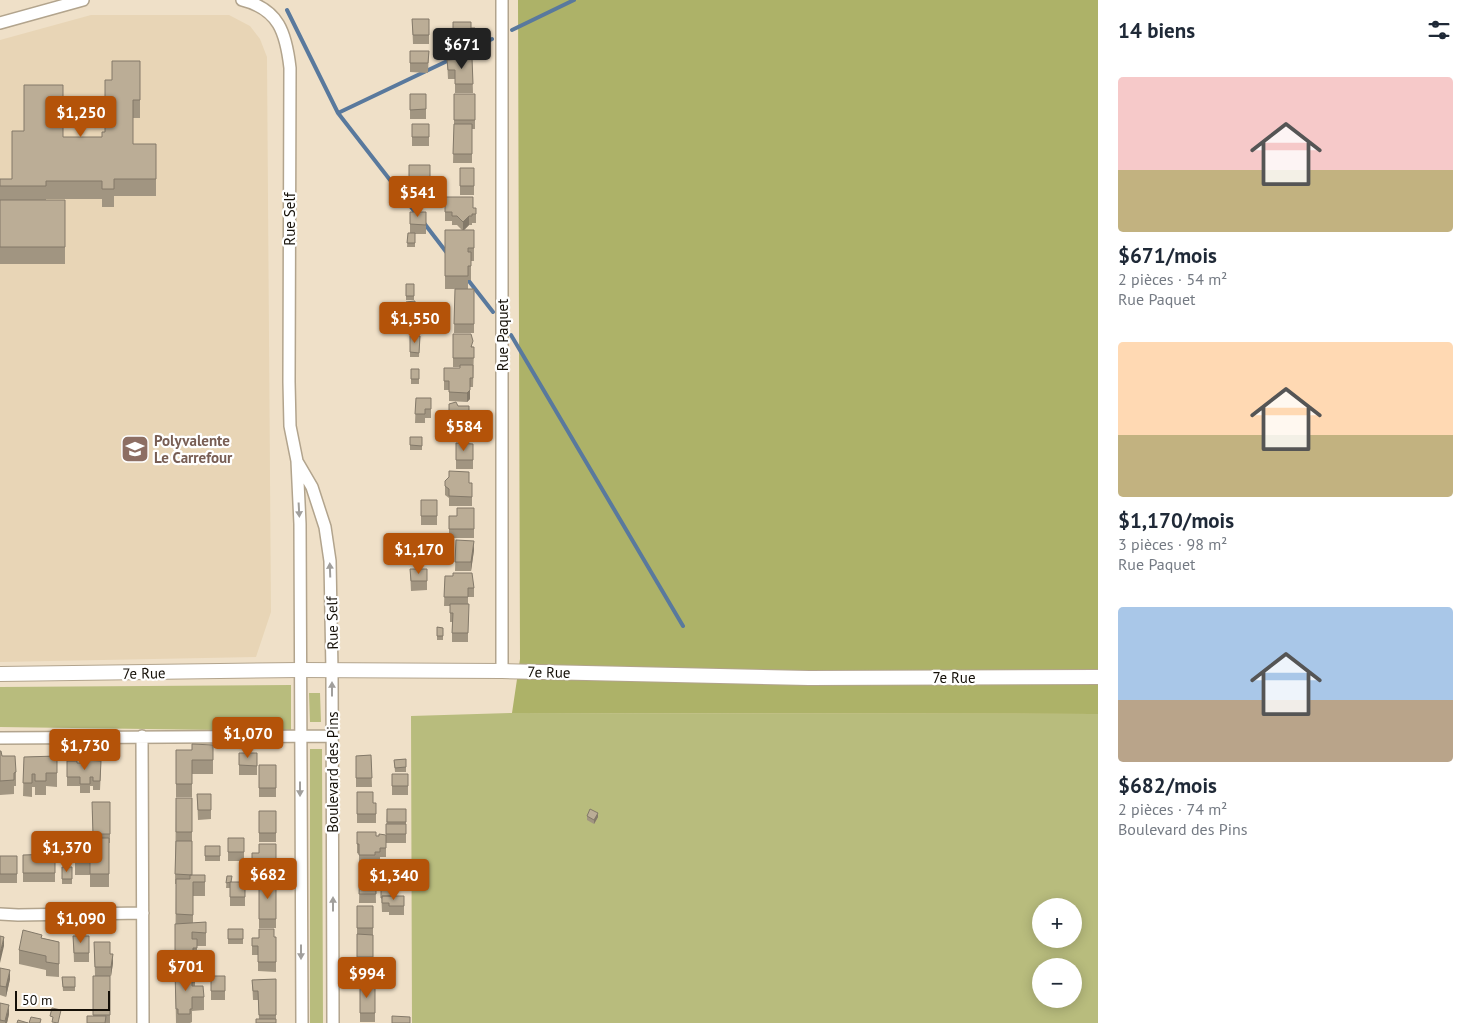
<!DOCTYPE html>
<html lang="fr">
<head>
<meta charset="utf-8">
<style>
  body { margin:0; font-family:"PT Sans",sans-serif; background:#f6f6f7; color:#1f2937; height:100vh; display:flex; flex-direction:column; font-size:19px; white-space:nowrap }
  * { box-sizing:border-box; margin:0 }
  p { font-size:16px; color:#747a83 }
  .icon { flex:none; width:28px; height:28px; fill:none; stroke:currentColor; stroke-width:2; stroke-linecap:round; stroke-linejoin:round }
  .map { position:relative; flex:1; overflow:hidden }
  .drawer { display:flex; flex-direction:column; background:#fff; width:375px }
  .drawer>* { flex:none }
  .tools { position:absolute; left:1032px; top:898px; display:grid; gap:10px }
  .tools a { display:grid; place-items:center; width:50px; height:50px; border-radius:50%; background:#fff; box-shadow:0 2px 12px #0003; font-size:25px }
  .scale { position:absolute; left:15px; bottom:12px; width:95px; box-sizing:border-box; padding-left:5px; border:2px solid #140f07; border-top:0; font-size:14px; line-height:18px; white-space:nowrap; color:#140f07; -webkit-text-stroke:4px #fff; paint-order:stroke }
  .price { position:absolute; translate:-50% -42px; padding:0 11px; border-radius:5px; background:#b45309; color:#fff; font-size:16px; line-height:32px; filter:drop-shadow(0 1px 2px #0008) }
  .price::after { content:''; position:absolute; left:50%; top:30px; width:15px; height:11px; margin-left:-8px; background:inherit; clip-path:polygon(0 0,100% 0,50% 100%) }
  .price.active { background:#222; color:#fff }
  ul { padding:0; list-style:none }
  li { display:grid; align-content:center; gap:10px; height:265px; padding:0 20px }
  li span { display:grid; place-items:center; height:155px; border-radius:5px; color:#555 }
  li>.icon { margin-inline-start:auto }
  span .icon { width:90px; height:90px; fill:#fffc; stroke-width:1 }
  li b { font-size:21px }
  h2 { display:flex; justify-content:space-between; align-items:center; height:60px; padding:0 20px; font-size:21px }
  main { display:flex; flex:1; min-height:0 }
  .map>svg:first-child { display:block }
  .built { fill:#e8d5b6 }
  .green { fill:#b8bc7d; fill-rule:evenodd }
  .forest { fill:#adb268 }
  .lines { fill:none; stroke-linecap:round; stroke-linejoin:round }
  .stream { stroke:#59799d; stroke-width:4 }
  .minor-casing { stroke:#b2a48d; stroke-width:14 }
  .tertiary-casing { stroke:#b2a48d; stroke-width:16 }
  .minor { stroke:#fff; stroke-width:11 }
  .tertiary { stroke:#fff; stroke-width:14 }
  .wall { fill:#a19581 }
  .shaded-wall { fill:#837969 }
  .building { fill:#bbad96; stroke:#837969 }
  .oneway { fill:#a19f9c }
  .labels { text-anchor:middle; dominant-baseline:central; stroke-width:4.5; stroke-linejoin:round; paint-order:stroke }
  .street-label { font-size:15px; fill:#140f07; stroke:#fff }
  .education-label { font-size:15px; font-weight:bold; fill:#785e54; stroke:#fff; text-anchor:start }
</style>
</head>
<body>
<main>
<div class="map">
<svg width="1098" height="1023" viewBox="0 0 1098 1023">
  <rect width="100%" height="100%" fill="#efe0c8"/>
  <path class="built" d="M 91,15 L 229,15 L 250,26 L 260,39 L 267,57 L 271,612 L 256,657 L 0,662 L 0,40 Z"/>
  <path class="green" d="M 291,685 L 291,731 L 0,727 L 0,687 Z
    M 309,693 L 320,693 L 321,722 L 310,722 Z
    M 512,713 L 1098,714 L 1098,1023 L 412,1023 L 411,716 ZM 1041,906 L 1074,906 L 1074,939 L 1041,939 ZM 1041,966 L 1074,966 L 1074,999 L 1041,999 Z
    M 310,749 L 322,749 L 323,1023 L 310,1023 Z"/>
  <path class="forest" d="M 518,0 L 1098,0 L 1098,714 L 512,713 L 520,659 Z"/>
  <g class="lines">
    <path class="stream" d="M 287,10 L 338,113 L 418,216
      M 512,30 L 574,0
      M 471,50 L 492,39
      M 338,113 L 464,53
      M 424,223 L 447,253
      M 465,276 L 493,312
      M 511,335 L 683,626"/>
    <defs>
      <path id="minor" d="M 242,0 C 279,9 286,33 290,68 L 289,382 L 290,426 L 297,461 L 300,524 L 302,1023
        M 0,23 L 83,0
        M 298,463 L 312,487 L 325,527 L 330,561 L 332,671 L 333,1023
        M 502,671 L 502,0
        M 142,736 L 143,1023
        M 0,738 L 332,736
        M 0,914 L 18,915 L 143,913"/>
      <path id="tertiary" d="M 0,674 L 300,670 L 502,671 L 809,678 L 1098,677"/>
    </defs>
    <use href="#minor" class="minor-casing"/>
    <use href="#tertiary" class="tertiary-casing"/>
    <use href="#minor" class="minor"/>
    <use href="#tertiary" class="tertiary"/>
  </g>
  <path class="wall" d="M 412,19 L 429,19 L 429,44 L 413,44 Z
    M 471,28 L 475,37 L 473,54 L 450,54 L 450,36 L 453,36 Z
    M 410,51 L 429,51 L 428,73 L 410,72 Z
    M 472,58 L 473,93 L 455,93 L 455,79 L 448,79 L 447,60 Z
    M 140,61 L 140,118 L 133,118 L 133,144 L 156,144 L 156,196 L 114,196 L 114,207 L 102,207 L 102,199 L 46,199 L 46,200 L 65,200 L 65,264 L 0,264 L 0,179 L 12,179 L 63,137 L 102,137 L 105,132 L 112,80 Z
    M 410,94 L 426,94 L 426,119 L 410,119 Z
    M 454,94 L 475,94 L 475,129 L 472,129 L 472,163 L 453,163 L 454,124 Z
    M 412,124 L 429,124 L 429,146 L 412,146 Z
    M 409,165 L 430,165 L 430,188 L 413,188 L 413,186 L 409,186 Z
    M 460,168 L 474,168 L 474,195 L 460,195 Z
    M 445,197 L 473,208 L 476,208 L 476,223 L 472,223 L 472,225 L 469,225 L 464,230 L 474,230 L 474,261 L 471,261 L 471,280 L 468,280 L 468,289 L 474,289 L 474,333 L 454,333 L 455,289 L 445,289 L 445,230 L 462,230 L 457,225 L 452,225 L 452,221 L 445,221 Z
    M 410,212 L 426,212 L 426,234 L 415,234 L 415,247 L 407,247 L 408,233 L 410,233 Z
    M 406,284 L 414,284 L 414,300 L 406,300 Z
    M 415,301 L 415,318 L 406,318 L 406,302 Z
    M 409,320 L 415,320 L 415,333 L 409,333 Z
    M 453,334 L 473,347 L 474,347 L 473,387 L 470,387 L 470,399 L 467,402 L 449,401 L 449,390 L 444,390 L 444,368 L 460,368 L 460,367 L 453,367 Z
    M 410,336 L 420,336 L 419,357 L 410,357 Z
    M 411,369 L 419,369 L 419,384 L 411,384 Z
    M 416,398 L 431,398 L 431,418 L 425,418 L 425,423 L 415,423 Z
    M 449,404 L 458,406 L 469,416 L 473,416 L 473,436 L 449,435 Z
    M 410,437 L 422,437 L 422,450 L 410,450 Z
    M 456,443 L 473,444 L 473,469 L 456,469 Z
    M 469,483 L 472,483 L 472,506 L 449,506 L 449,498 L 445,495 L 445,486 Z
    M 421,500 L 437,500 L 437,525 L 421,525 Z
    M 474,508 L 474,538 L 449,538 L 449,516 L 457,516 Z
    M 423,539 L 423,554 L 410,554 L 410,540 Z
    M 456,540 L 474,550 L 471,571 L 455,571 Z
    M 410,569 L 427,569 L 427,590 L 411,591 Z
    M 445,576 L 474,588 L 474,597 L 468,597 L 468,642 L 452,642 L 452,622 L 450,622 L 450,606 L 444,606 Z
    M 437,627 L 443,628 L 443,640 L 437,640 Z
    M 213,745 L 213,774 L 192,774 L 192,797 L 176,797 L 176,750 L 192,750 Z
    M 0,751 L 2,756 L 16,772 L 16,786 L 14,786 L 14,794 L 0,795 Z
    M 239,753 L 257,753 L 257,775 L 239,775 Z
    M 371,755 L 372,787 L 356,787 L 356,756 Z
    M 57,756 L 57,787 L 46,786 L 46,795 L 35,795 L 35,787 L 32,787 L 32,797 L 23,796 L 24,757 Z
    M 406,759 L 406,772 L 395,772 L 394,760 Z
    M 67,761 L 101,770 L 100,790 L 93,790 L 93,786 L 90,786 L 90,793 L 80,793 L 80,786 L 67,786 Z
    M 259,765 L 276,765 L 276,797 L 259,797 Z
    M 392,774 L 408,774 L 408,795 L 392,795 Z
    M 357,792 L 373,803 L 376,803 L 376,823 L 357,823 Z
    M 197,794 L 211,794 L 211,819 L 198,820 Z
    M 176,798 L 192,798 L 192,875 L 205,875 L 205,896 L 193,896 L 193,923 L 206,922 L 206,946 L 197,946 L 197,961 L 193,961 L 193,972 L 195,972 L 195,986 L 204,997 L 204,1010 L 192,1011 L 192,1022 L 190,1023 L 176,1023 L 175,972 L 176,884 L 175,884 Z
    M 110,802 L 110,843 L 109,843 L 109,887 L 90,887 L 90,875 L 75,875 L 75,844 L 91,844 L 93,838 L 92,811 Z
    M 387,809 L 406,809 L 406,843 L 386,843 L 386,857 L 380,857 L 380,861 L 375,861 L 376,903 L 359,903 L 360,864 L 359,864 L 359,854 L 357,853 L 357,844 L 376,836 L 386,835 Z
    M 259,811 L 276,811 L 276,842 L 259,842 Z
    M 587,816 L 598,817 L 594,824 L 587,820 Z
    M 228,838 L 244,838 L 244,861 L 228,861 Z
    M 57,844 L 57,861 L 55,861 L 55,882 L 23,882 L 23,855 L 51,855 Z
    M 276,844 L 276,928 L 259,928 L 259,871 L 252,871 L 252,853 L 259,853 Z
    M 205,846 L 220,846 L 220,861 L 205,861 Z
    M 0,856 L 17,856 L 17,883 L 0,883 Z
    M 62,867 L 72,867 L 72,884 L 62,884 Z
    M 227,876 L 232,882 L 245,882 L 245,906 L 230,906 L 230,888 L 226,888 Z
    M 381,889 L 393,896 L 404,896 L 404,915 L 389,915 L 389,912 L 382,912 Z
    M 357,906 L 373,906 L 373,966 L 357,966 Z
    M 228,929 L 243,929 L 243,944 L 228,944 Z
    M 73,936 L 89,936 L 89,962 L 74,962 Z
    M 276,937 L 276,972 L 258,971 L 258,955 L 252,955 L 252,938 Z
    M 42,938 L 59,942 L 59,977 L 46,976 L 46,970 L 19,964 L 19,950 Z
    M 94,942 L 110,954 L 113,963 L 111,976 L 95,976 Z
    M 382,961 L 395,961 L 395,974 L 382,975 Z
    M 0,968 L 10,979 L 6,997 L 0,995 Z
    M 93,976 L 110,976 L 110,1023 L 87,1023 L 93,1016 Z
    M 211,976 L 225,976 L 225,1000 L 211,1000 Z
    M 62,977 L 75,977 L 75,991 L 63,991 Z
    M 276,979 L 276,1019 L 259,1019 L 258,1000 L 253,1000 L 252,980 Z
    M 360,985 L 375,985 L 375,1022 L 360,1022 Z
    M 0,1003 L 9,1014 L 7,1023 L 0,1023 Z"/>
  <path class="shaded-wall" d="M 475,28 L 475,37 L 473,54 L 473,45 Z
    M 469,216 L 469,225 L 463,231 L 463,222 Z
    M 470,390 L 470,399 L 467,402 L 467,393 Z
    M 474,541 L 474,550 L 471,571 L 471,562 Z
    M 598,813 L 598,817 L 594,824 L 594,820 Z
    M 4,937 L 4,946 L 0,963 L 0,954 Z
    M 113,954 L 113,963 L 111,976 L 111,967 Z
    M 10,970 L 10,979 L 6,997 L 6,987 Z
    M 9,1005 L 9,1014 L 7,1023 L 5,1023 Z"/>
  <path class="building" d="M 412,19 L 429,19 L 429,35 L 413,35 Z
    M 453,22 L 471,22 L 471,28 L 475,28 L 473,45 L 450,45 L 450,36 L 453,36 Z
    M 410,51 L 429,51 L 428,63 L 410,63 Z
    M 472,58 L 473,84 L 455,84 L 455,70 L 448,70 L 447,60 Z
    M 112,61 L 140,61 L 140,100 L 133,100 L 133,144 L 156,144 L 156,179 L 114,179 L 114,189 L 102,189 L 102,181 L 46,181 L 46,186 L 0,186 L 0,179 L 12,179 L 12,131 L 24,131 L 24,85 L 63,85 L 63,137 L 102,137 L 102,132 L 105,132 L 105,80 L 112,80 Z
    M 410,94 L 426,94 L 426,109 L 410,110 Z
    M 454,94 L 475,94 L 475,120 L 454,120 Z
    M 412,124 L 429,124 L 429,137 L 412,137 Z
    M 454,124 L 472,124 L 472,154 L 453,154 Z
    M 409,165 L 430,165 L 430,179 L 413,179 L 413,177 L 409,177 Z
    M 460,168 L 474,168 L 474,186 L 460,186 Z
    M 445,197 L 473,197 L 473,208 L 476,208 L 476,214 L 472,214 L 472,216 L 469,216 L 463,222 L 457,216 L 452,216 L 452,212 L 445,212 Z
    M 0,200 L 65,200 L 65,247 L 0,247 Z
    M 410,212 L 426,212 L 426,225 L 410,224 Z
    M 445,230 L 474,230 L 474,248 L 468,248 L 468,252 L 471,252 L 471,266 L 468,266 L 468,276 L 445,276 Z
    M 408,233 L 415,233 L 415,243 L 407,243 Z
    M 406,284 L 414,284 L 414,296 L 406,296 Z
    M 455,289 L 474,289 L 474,324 L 454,324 Z
    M 415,301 L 415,314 L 406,314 L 406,302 Z
    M 409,320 L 415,320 L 415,328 L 409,328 Z
    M 453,334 L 471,334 L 473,341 L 471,347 L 474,347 L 474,358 L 453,358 Z
    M 410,336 L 420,336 L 419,353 L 410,352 Z
    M 460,365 L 473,365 L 473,378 L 470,378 L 470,390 L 467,393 L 449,392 L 449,381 L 444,381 L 444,368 L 460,368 Z
    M 411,369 L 419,369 L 419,379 L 411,379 Z
    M 416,398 L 431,398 L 431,409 L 425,409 L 425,414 L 415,414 Z
    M 456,402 L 458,406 L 469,406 L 469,416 L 473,416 L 473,426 L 449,426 L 449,404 Z
    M 410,437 L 422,437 L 422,446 L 410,445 Z
    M 456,443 L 473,444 L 473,460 L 456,460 Z
    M 449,471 L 469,472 L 469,483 L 472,483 L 472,497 L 449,496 L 449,489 L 445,486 L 445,481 L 449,477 Z
    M 421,500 L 437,500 L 437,516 L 421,516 Z
    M 457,508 L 474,508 L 474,529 L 449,529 L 449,516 L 457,516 Z
    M 423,539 L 423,549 L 410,550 L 410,540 Z
    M 456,540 L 474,541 L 471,562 L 455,562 Z
    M 410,569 L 427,569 L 427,581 L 411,581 Z
    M 453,573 L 472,573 L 474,588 L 468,588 L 468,597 L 444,597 L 445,576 L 453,576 Z
    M 450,604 L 469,604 L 468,633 L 452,633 L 453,613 L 450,613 Z
    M 437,627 L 443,628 L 443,636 L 437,636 Z
    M 192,744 L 213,745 L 213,760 L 192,760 L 192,784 L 176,784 L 176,750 L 192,750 Z
    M 0,751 L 1,751 L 2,756 L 15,756 L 16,772 L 14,773 L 14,780 L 0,781 Z
    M 239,753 L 257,753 L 257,766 L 239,765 Z
    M 371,755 L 372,778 L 356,778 L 356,756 Z
    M 57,756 L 57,773 L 46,773 L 46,781 L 35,781 L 35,774 L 32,774 L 32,783 L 23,783 L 24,757 Z
    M 406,759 L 406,767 L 395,768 L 394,760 Z
    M 83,760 L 101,761 L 100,781 L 93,781 L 93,777 L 90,777 L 90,784 L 80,784 L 80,777 L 67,777 L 67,761 L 77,761 L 77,763 L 83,763 Z
    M 259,765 L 276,765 L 276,788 L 259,788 Z
    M 392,774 L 408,774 L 408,786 L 392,786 Z
    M 357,792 L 373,792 L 373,803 L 376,803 L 376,814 L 357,814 Z
    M 197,794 L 211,794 L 211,810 L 198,810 Z
    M 176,798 L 192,798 L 192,832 L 176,832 Z
    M 92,802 L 110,802 L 110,834 L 93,834 Z
    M 387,809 L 406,809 L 406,822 L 387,822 Z
    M 590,809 L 598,813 L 594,820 L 587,816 Z
    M 259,811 L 276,811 L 276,833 L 259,833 Z
    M 386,824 L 406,824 L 406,834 L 386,834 Z
    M 357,832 L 376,832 L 376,836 L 379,836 L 379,834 L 386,835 L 386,848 L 380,848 L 380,852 L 375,852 L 375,855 L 359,855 L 359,844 L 357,844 Z
    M 78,837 L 88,838 L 88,844 L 91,844 L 91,838 L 109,838 L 109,874 L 90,874 L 90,862 L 75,862 L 75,844 L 78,844 Z
    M 228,838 L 244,838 L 244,852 L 228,852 Z
    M 176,841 L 192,841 L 192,875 L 175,874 Z
    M 51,844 L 57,844 L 57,856 L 55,856 L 55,854 L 51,855 Z
    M 259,844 L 276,844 L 276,876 L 259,876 L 259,862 L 252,862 L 252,853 L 259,853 Z
    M 205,846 L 220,846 L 220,856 L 205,856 Z
    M 55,854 L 55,873 L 23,873 L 23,855 Z
    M 0,856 L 17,856 L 17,874 L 0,874 Z
    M 360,864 L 376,864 L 376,894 L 359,894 Z
    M 62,867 L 72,867 L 72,879 L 62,879 Z
    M 190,875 L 205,875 L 205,882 L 193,882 L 193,915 L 176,914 L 176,879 L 190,879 Z
    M 227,876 L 232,876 L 231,882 L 226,883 Z
    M 259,881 L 276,881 L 276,919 L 259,919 Z
    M 230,882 L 245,882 L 245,897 L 230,897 Z
    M 381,889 L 393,889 L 393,896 L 382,896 L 382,898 L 381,898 Z
    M 382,896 L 404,896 L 404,906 L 389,906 L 389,903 L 382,903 Z
    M 357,906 L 373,906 L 373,928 L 357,928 Z
    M 206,922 L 206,933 L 192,932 L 192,939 L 197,939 L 197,948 L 193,948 L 193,959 L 175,958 L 175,924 Z
    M 228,929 L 243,929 L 243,939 L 228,939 Z
    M 259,929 L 274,929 L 274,937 L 276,937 L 276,962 L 258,962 L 258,946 L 252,946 L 252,938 L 259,938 Z
    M 23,930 L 42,935 L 41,938 L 59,942 L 59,964 L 46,962 L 46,956 L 19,950 Z
    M 357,934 L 373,935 L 373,957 L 357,957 Z
    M 0,936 L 4,937 L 0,954 Z
    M 73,936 L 89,936 L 89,953 L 74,953 Z
    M 94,942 L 110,942 L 110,954 L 113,954 L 111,967 L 95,967 Z
    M 382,961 L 395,961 L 395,970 L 382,970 Z
    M 0,968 L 10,970 L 6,987 L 0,986 Z
    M 175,972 L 195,972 L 195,982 L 192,982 L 192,986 L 203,986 L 204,997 L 192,997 L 192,1009 L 190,1009 L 190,1014 L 178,1014 L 178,1009 L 176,1009 Z
    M 93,976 L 110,976 L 110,1015 L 93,1015 Z
    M 211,976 L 225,976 L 225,991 L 211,991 Z
    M 62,977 L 75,977 L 75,987 L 63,987 Z
    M 276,979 L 276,1015 L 259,1015 L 258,991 L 253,991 L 252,980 Z
    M 360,985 L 375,985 L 375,1013 L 360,1013 Z
    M 0,1003 L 9,1005 L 5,1021 L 0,1020 Z
    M 52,1008 L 61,1010 L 58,1023 L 52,1022 L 53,1017 L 50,1016 Z
    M 87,1016 L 106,1016 L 105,1023 L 87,1023 Z
    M 392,1016 L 410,1017 L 410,1023 L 392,1023 Z
    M 31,1017 L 41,1019 L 40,1023 L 29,1023 Z
    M 256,1019 L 276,1019 L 276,1023 L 256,1023 Z
    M 18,1020 L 28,1023 L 17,1023 Z"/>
  <defs><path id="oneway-solid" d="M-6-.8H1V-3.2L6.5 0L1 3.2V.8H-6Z" transform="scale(1.25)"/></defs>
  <g class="oneway">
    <use href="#oneway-solid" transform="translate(299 510) rotate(87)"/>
    <use href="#oneway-solid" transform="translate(330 570) rotate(-92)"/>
    <use href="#oneway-solid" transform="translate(332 689) rotate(-90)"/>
    <use href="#oneway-solid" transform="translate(300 789) rotate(90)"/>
    <use href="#oneway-solid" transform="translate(333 904) rotate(-90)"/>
    <use href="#oneway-solid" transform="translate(301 952) rotate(90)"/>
  </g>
  <defs>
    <symbol id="school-square" viewBox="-11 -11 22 22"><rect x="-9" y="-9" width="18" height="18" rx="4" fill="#8d6e63" stroke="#fff"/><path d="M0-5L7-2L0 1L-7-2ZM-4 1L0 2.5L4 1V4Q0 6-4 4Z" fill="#fff"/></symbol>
  </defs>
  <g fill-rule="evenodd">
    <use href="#school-square" x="119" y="433" width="32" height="32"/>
  </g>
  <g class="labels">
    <g class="street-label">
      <text transform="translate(289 219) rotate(-90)">Rue Self</text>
      <text transform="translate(502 335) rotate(-90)">Rue Paquet</text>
      <text transform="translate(332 623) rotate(-91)">Rue Self</text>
      <text transform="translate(549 672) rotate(1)">7e Rue</text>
      <text transform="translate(144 673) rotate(-1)">7e Rue</text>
      <text x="954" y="677">7e Rue</text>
      <text transform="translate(332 772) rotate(-90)">Boulevard des Pins</text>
    </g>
    <g class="education-label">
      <text x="154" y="440">Polyvalente<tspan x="154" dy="17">Le Carrefour</tspan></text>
    </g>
  </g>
</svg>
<div class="tools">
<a>+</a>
<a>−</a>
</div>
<div class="scale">50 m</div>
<b class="price active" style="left:462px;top:70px">$671</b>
<b class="price" style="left:81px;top:138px">$1,250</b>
<b class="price" style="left:418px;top:218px">$541</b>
<b class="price" style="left:415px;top:344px">$1,550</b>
<b class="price" style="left:464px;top:452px">$584</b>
<b class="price" style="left:419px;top:575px">$1,170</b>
<b class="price" style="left:248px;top:759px">$1,070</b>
<b class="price" style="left:85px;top:771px">$1,730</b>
<b class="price" style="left:67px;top:873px">$1,370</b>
<b class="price" style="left:268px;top:900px">$682</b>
<b class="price" style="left:394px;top:901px">$1,340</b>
<b class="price" style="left:81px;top:944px">$1,090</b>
<b class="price" style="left:186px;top:992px">$701</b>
<b class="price" style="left:367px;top:999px">$994</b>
</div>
<section class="drawer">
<h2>14 biens<svg class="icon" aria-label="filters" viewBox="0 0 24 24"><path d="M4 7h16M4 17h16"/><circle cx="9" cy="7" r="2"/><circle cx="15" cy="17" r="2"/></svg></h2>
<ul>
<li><span style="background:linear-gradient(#f6c9c9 60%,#c2b280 0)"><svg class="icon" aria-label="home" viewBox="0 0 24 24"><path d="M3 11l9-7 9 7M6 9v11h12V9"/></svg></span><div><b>$671/mois</b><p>2 pièces · 54 m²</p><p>Rue Paquet</p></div></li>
<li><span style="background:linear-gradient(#ffd9b3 60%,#c2b280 0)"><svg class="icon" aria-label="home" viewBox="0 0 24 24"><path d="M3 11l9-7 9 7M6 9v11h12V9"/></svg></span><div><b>$1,170/mois</b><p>3 pièces · 98 m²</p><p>Rue Paquet</p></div></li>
<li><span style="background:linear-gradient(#a9c7e8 60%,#b9a48a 0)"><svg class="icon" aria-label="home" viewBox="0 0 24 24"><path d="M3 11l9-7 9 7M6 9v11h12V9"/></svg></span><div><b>$682/mois</b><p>2 pièces · 74 m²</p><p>Boulevard des Pins</p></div></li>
</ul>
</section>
</main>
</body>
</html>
